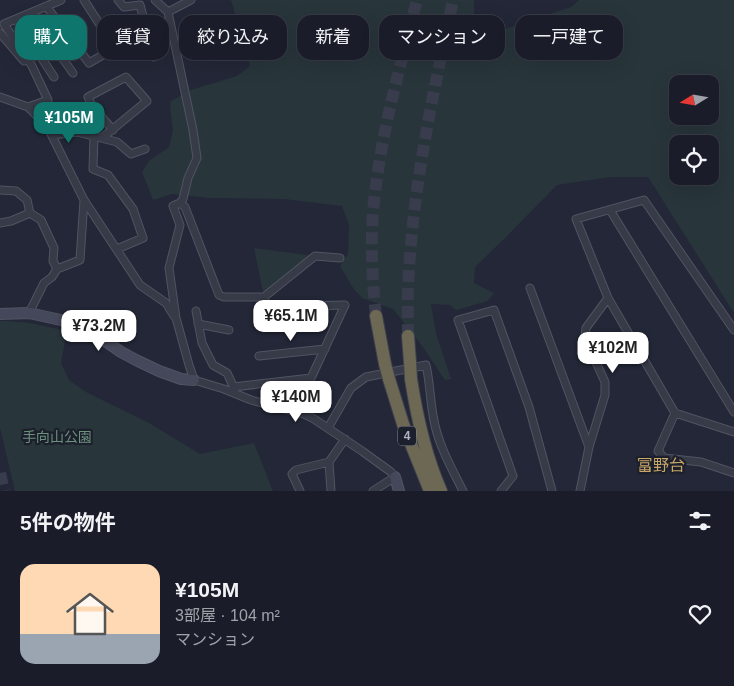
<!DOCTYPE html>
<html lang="ja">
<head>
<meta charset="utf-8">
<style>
  body { margin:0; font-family:Arial,"Noto Sans JP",sans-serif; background:#272a35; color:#f1f3f6; height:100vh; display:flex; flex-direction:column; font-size:19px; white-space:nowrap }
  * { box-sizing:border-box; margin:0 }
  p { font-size:16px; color:#9fa2a8 }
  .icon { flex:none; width:28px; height:28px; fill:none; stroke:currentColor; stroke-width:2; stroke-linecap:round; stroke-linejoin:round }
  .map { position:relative; height:491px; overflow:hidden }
  .panel { display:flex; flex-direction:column; background:#1a1d29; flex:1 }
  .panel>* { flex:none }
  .banner { position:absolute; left:15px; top:15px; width:705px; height:45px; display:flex; gap:10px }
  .needle { width:32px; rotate:259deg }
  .fabs { position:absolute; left:669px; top:75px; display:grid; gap:10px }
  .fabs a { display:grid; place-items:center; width:50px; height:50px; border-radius:10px; background:#1a1d29; box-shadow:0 5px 20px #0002,0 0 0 1px #383b46; font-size:25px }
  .price { position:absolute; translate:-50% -42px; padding:0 11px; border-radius:10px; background:#fff; color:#222; font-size:16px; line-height:32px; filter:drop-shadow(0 1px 2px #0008) }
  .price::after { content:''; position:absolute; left:50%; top:30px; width:15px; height:11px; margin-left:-8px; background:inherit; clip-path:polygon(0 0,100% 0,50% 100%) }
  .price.current { background:#0f766e; color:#fff }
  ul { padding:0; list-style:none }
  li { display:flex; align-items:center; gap:15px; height:125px; padding:0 20px }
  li+li { border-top:1px solid #383b46 }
  li span { display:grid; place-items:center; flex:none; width:140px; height:100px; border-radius:15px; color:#555 }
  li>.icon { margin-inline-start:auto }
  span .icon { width:60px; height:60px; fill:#fffc; stroke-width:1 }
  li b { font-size:21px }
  h2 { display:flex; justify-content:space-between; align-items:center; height:60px; padding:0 20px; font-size:21px }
  .tag { padding:0 18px; border-radius:15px; background:#1a1d29; box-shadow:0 5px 20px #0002,0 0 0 1px #383b46; font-size:18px; line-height:45px }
  .tag.current { background:#0f766e; color:#fff }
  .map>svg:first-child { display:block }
  .green { fill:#28353b; fill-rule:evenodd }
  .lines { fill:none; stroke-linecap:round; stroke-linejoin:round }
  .highway-tunnel { stroke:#383c4c; stroke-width:12; stroke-dasharray:12 6; stroke-linecap:butt }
  .street-casing { stroke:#515462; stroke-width:9 }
  .secondary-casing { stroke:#515462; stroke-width:12 }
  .highway-casing { stroke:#3e414f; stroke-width:14 }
  .street { stroke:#373a47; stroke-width:7 }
  .secondary { stroke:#45485a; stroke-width:10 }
  .highway { stroke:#6d6854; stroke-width:12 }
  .highway-bridge-casing { stroke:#3e414f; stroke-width:14; stroke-linecap:butt }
  .highway-bridge { stroke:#6d6854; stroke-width:12 }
  .labels { text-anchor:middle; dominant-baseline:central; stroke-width:4.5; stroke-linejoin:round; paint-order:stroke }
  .shield { fill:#1c1f2c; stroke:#848796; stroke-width:1 }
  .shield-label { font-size:12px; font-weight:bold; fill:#b1b4c3 }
  .park-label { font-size:14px; fill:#6b927d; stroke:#1c1f2c }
  .quarter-label { font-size:16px; fill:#c8a768; stroke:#1c1f2c }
</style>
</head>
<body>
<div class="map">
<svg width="734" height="491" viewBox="0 0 734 491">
  <rect width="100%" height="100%" fill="#232737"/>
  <path class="green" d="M 231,0 L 474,0 L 474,15 L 482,26 L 502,30 L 571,7 L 579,0 L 734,0 L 734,313 L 648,177 L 610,177 L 557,185 L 505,238 L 475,267 L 474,283 L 494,293 L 488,301 L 456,310 L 450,305 L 431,304 L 436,333 L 451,379 L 445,380 L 422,346 L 393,309 L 362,298 L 353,288 L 340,266 L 348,254 L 349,225 L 342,206 L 284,199 L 210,198 L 172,194 L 153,200 L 142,172 L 149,161 L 169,147 L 173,130 L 170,107 L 171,101 L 191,90 L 237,76 L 250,66 ZM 678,84 L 710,84 L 710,116 L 678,116 ZM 678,144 L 710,144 L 710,176 L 678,176 Z
    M 254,248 L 315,256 L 264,297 Z
    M 6,321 L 30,323 L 67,331 L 61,363 L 69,380 L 86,392 L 149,423 L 200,454 L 254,443 L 273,491 L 15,491 L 0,428 L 0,321 Z"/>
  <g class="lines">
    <path class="highway-tunnel" d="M 376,316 C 372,278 370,240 374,202 C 381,133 400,67 417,0
      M 408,336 C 408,315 407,293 409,271 C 414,180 434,90 453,0
      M 0,473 L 4,491"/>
    <defs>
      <path id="street" d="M 118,0 L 124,7 L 140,5 L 154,57
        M 155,0 L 168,12 L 193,130 L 197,158 L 188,178 L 183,199 L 180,203 L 173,206 L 180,225 L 169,268 L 176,318 L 189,365 L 194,380 L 224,389 L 251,400 L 304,414 L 314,419 L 362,451 L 391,472 L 395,477 L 373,491
        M 46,6 L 89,63 L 115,48 L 84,0
        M 168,12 L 191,0
        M 30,13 L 73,73
        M 16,19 L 54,77
        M 0,33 L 24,61
        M 0,97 L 28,107 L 47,126 L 84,200 L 140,285 L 166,303 L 174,316
        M 28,107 L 48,100 L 32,66 L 4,24 L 61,0
        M 52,135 L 77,132 L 117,142 L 131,154 L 145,149
        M 94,136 L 93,169 L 108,175 L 133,209 L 143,238 L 117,249
        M 102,138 L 147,101 L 126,77 L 88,97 L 92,106 L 113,130
        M 0,190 L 16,191 L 27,200 L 30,213 L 41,220 L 54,248 L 53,261 L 57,269
        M 180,203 L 185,207 L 219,295 L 224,297 L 264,297 L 315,256 L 340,258
        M 610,210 L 734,412
        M 0,223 L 11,221 L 30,213
        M 530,288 L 589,447
        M 196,311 L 202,343 L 213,365 L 227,373 L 235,390
        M 29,313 L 44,283 L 52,277 L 57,269 L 80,260 L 84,200
        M 198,324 L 229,330
        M 734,330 L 644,200 L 576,219 L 608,298 L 675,413 L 734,432
        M 259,356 L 325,349
        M 233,387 L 311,378 L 345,305 L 266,307 L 264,297
        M 675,413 L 658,451 L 664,458 L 701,462 L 734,473
        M 328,428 L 351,388 L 366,377 L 426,365 C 430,382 430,399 433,415 C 437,443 451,467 463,491
        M 300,491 L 292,474 L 296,470 L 329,462
        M 331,491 L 329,462 L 345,439
        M 501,491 L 513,476 L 458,320 L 494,310 L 529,407 L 552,491
        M 580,491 L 589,447 L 605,395 L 605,382 L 585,338 L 586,328 L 608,298"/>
      <path id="secondary" d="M 0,314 L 29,313 L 79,324 L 94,333 L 121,352 L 138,361 L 159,371 L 181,379 L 194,380
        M 395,477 L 399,491"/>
      <path id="highway" d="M 376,316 L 385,364
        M 408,336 L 410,362
        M 389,379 L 403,424 L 430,491
        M 411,379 C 417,418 425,455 441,491"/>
    </defs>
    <use href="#street" class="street-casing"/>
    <use href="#secondary" class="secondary-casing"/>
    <use href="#highway" class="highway-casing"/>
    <use href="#street" class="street"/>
    <use href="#secondary" class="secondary"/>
    <use href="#highway" class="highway"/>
    <defs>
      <path id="highway-bridge" d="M 410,362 L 411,379
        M 385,364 L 389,379"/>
    </defs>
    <use href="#highway-bridge" class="highway-bridge-casing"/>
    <use href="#highway-bridge" class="highway-bridge"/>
  </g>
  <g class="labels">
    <rect class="shield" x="398" y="426.5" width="18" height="19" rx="4"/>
    <g class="shield-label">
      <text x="407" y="436">4</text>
    </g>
    <g class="park-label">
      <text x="57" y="437">手向山公園</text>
    </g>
    <g class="quarter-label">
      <text x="661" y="465">富野台</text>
    </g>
  </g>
</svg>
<div class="fabs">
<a><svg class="needle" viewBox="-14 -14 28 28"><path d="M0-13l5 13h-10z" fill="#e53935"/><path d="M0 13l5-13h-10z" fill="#9fa2a8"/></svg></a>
<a><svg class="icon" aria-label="locate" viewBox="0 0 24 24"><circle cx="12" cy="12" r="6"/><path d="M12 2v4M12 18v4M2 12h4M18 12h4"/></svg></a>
</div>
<b class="price current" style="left:69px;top:144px">¥105M</b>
<b class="price" style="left:291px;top:342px">¥65.1M</b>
<b class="price" style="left:99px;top:352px">¥73.2M</b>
<b class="price" style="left:613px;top:374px">¥102M</b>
<b class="price" style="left:296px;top:423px">¥140M</b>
<div class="banner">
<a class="tag current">購入</a>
<a class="tag">賃貸</a>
<a class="tag">絞り込み</a>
<a class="tag">新着</a>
<a class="tag">マンション</a>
<a class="tag">一戸建て</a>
</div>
</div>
<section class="panel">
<h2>5件の物件<svg class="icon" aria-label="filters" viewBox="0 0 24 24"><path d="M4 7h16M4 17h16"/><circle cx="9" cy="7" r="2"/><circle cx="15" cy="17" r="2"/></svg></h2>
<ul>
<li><span style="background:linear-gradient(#ffd9b3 70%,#9aa5b1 0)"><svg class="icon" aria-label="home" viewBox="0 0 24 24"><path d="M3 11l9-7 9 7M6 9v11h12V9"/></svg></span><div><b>¥105M</b><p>3部屋 · 104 m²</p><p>マンション</p></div><svg class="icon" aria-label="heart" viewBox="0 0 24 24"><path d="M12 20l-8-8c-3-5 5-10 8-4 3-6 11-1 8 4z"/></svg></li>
</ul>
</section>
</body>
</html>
